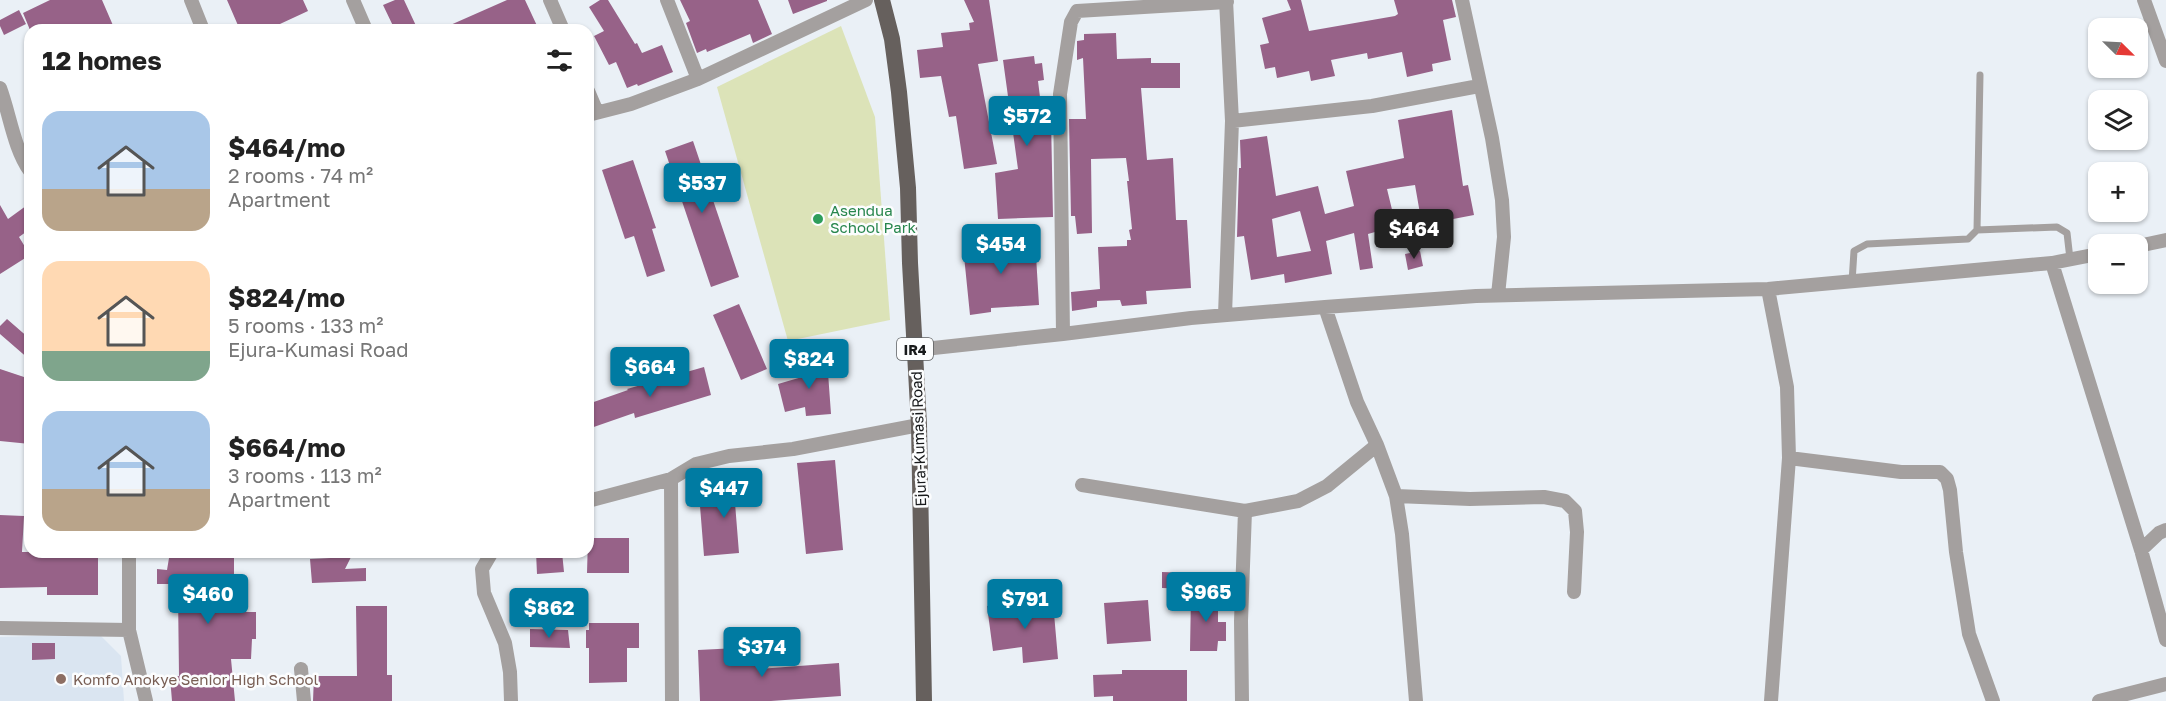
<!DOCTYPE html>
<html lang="en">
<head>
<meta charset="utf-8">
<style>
  body { margin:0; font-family:"Golos Text",sans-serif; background:#f6f6f6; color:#222; height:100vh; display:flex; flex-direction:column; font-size:22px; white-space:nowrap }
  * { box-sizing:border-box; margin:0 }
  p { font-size:20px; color:#767676 }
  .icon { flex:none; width:33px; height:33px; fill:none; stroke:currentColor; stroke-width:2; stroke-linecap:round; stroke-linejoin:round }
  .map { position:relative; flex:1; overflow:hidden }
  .sheet { position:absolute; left:24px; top:24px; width:570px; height:534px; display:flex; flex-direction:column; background:#fff; border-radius:18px; box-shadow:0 2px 4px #0004 }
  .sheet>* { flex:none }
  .needle { width:39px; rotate:114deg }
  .controls { position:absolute; left:2088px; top:18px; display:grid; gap:12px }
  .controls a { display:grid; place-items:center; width:60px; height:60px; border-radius:12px; background:#fff; box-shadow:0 2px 4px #0004; font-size:30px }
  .price { position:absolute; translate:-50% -51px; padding:0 14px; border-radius:6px; background:#007ba2; color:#fff; font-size:20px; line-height:39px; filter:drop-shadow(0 2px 3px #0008) }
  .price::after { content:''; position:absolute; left:50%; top:36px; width:18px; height:14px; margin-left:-9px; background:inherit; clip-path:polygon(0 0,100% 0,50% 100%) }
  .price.current { background:#222; color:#fff }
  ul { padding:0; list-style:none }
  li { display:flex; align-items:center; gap:18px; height:150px; padding:0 18px }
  li span { display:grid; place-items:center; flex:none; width:168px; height:120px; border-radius:18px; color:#555 }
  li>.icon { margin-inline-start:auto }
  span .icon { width:72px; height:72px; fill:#fffc; stroke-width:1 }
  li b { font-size:26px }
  h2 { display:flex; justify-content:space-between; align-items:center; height:72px; padding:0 18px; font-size:26px }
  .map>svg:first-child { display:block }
  .built { fill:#dae5f1 }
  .green { fill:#dce3b8 }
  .building { fill:#976288; fill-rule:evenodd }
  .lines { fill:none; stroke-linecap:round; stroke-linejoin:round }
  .service { stroke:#a4a09f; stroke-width:7 }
  .minor { stroke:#a4a09f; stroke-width:14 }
  .primary { stroke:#66605d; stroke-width:16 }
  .leisure-dot { fill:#2e9e5b; stroke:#fcfdfe; stroke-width:2 }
  .education-dot { fill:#8d6e63; stroke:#fcfdfe; stroke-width:2 }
  .labels { text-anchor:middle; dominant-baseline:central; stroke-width:5; stroke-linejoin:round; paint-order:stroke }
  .shield { fill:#fcfdfe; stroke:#5c5e60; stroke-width:1.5 }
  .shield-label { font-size:14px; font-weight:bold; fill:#181a1c }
  .leisure-label { font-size:15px; fill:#27864d; stroke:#fcfdfe; text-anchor:start }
  .street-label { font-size:15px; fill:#181a1c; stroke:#fcfdfe }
  .education-label { font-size:15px; fill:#785e54; stroke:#fcfdfe; text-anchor:start }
</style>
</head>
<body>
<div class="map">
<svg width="2166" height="701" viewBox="0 0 2166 701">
  <rect width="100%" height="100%" fill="#eaf0f6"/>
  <path class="built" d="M 99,634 L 121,656 L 124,701 L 0,701 L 0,637 Z"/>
  <path class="green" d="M 841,26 L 875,117 L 890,320 L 788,341 L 717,87 Z"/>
  <path class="building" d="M 50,0 L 102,0 L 115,30 L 30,30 L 23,13 Z
    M 227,0 L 303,0 L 308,11 L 267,30 L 240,30 Z
    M 395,0 L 404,0 L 418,30 L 395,30 L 383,5 Z
    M 507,0 L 525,0 L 539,30 L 439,30 Z
    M 600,0 L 608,0 L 635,44 L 637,43 L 642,53 L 662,45 L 673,72 L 638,86 L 637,84 L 627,88 L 616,62 L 609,65 L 594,36 L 604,31 L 589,7 Z
    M 680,0 L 758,0 L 772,34 L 753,43 L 750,34 L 707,52 L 706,49 L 697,53 L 686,23 L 690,21 Z
    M 788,0 L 827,0 L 827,1 L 793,14 Z
    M 964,0 L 989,0 L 998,61 L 978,64 L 997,164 L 964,169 L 956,116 L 949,117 L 941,76 L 920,78 L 917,50 L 943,47 L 941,33 L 970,30 L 969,23 L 974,22 Z
    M 1287,0 L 1301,0 L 1309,31 L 1395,16 L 1398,14 L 1394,0 L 1452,0 L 1456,17 L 1443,20 L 1451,60 L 1432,64 L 1433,71 L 1407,77 L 1402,52 L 1368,59 L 1367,53 L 1331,60 L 1335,76 L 1311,81 L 1309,71 L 1277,78 L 1275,67 L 1265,69 L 1260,45 L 1269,43 L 1262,18 L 1291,10 Z
    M 19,10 L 26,24 L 4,35 L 0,26 L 0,20 Z
    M 1116,33 L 1117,59 L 1151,58 L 1151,63 L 1180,63 L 1180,88 L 1141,88 L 1147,160 L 1173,158 L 1176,220 L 1187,220 L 1191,288 L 1146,291 L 1147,304 L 1122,306 L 1120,300 L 1097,301 L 1097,307 L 1072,311 L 1071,292 L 1100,289 L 1098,247 L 1127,246 L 1127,240 L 1131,240 L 1129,230 L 1132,229 L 1127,181 L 1129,181 L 1126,158 L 1091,159 L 1092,233 L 1077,234 L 1075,216 L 1071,216 L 1069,119 L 1086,119 L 1083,58 L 1077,60 L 1077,41 L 1084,40 L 1084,34 Z
    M 1034,56 L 1035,64 L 1042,63 L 1044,80 L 1038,81 L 1043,121 L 1051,120 L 1053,217 L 998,219 L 995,173 L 1018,169 L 1003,60 Z
    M 1452,110 L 1463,186 L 1468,185 L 1474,215 L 1422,225 L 1415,185 L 1387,189 L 1396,226 L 1368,234 L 1373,268 L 1360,270 L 1354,233 L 1326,241 L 1332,274 L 1285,283 L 1284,274 L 1251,280 L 1244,236 L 1237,237 L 1239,168 L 1241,168 L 1240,140 L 1267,136 L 1276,196 L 1318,186 L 1325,214 L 1354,206 L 1346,171 L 1404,158 L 1398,120 ZM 1300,211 L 1311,251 L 1277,257 L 1272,219 Z
    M 693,141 L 739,277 L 711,287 L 665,151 Z
    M 633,160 L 656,228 L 652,229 L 665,271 L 647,277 L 634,236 L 625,239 L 602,170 Z
    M 30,203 L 30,229 L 19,237 L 30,255 L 0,274 L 0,205 L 8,219 Z
    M 1035,239 L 1039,305 L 991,308 L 991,312 L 970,315 L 963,246 Z
    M 1420,251 L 1423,266 L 1408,270 L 1405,254 Z
    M 739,304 L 767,369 L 741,380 L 713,315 Z
    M 7,319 L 30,339 L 30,360 L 0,334 L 0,326 Z
    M 827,359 L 831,414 L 806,416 L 805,407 L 785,412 L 778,384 L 802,377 L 801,361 Z
    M 704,367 L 711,395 L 635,418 L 634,413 L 588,429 L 588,404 L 628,390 L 627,389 Z
    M 0,369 L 30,379 L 30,444 L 0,441 Z
    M 835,460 L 843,550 L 806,554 L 797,463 Z
    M 739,478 L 754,478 L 754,503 L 735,503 L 739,553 L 704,556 L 700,506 L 711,506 L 710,492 L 740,489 Z
    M 0,515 L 24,516 L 22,552 L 98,552 L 98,595 L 47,595 L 47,587 L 0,588 Z
    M 588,538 L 629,538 L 629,573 L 587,573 Z
    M 170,552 L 234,552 L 234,604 L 246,604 L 246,612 L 256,612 L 256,639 L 252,639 L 251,659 L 231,659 L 235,701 L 172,701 L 170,677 L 179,676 L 178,593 L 172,593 L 173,584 L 157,584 L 157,569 L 167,570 Z
    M 536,552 L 562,552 L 564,572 L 537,574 Z
    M 351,557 L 345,569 L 366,568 L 366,581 L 312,583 L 310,559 Z
    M 1162,572 L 1192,573 L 1192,589 L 1162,588 Z
    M 1191,594 L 1218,594 L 1218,622 L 1226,622 L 1226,641 L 1218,641 L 1217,651 L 1190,651 Z
    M 1148,600 L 1151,641 L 1107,644 L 1104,603 Z
    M 1053,602 L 1058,659 L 1023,663 L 1022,647 L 993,651 L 987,606 L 1005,604 L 1006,607 Z
    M 356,606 L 387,606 L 387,675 L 392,675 L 392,701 L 313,701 L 314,676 L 357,676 Z
    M 589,623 L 639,623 L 639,648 L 627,648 L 627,682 L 589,683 L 589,648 L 586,648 L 586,630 L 589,630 Z
    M 530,629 L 568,630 L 570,648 L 530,647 Z
    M 32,643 L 55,643 L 55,659 L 32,660 Z
    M 757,647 L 758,669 L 839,663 L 841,696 L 771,701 L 700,701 L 698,650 Z
    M 1122,670 L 1187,670 L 1187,701 L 1113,701 L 1113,696 L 1094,697 L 1093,675 L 1122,674 Z"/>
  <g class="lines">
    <path class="service" d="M 1977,230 L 2057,227 L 2067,233 L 2070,259
      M 1852,282 L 1854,251 L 1867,244 L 1968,239 L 1977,230 L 1980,75"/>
    <path class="minor" d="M 191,0 L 203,30
      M 353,0 L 366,30
      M 550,0 L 563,30
      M 667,0 L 698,79
      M 1462,0 L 1492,138 L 1502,200 L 1504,237 L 1498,295
      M 2144,0 L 2166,61
      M 0,88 C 10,115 14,149 30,171
      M 588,91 L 597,112
      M 588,115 L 631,104 L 698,79 L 866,0
      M 1232,121 L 1372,106 L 1479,86
      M 2138,246 L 2166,240
      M 2052,263 L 2141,550 L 2166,640
      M 1768,289 L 1787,387 L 1789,458 L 1771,701
      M 1325,307 L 1357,402 L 1377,445
      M 1225,315 L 1232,121 L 1226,0
      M 1063,334 L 1060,94 L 1071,22 L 1077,11 L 1227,2
      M 915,350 L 1063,334 L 1191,318 L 1325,307 L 1476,296 L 1768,289 L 2052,263 L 2098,254
      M 1789,458 L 1901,472 L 1940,472 L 1947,479 L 1950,490 L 1956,552 L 1969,634 L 1993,701
      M 671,479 L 672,701
      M 1082,485 L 1245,511
      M 1396,496 L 1470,499 L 1544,497 L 1565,501 L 1575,511 L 1577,532 L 1574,592
      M 588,501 L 671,479 L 696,464 L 729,456 L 793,449 L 919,425
      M 2141,550 L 2159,533 L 2166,530
      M 129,552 L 129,630 L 146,701
      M 492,552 L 482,569 L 484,593 L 505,643 L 510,672 L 511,701
      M 0,628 L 129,630
      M 301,669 L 304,701
      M 1242,701 L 1241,621 L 1245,511 L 1298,501 L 1327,486 L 1377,445 L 1396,496 L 1402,534 L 1416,701
      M 2099,701 L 2166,684"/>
    <path class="primary" d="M 882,0 L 892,39 L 899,92 L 908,188 L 910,263 L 919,425 L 924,701"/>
  </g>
  <circle class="leisure-dot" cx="818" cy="219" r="6"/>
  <circle class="education-dot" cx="61" cy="679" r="6"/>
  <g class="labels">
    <rect class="shield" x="897" y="338" width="36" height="22" rx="4.5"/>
    <g class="shield-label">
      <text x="915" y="349">IR4</text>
    </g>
    <g class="leisure-label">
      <text x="830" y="210">Asendua<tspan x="830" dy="17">School Park</tspan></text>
    </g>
    <g class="street-label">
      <text transform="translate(918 439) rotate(-92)">Ejura-Kumasi Road</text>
    </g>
    <g class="education-label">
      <text x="73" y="679">Komfo Anokye Senior High School</text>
    </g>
  </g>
</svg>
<div class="controls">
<a><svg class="needle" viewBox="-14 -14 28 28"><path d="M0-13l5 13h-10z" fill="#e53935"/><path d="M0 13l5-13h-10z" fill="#767676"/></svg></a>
<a><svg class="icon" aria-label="layers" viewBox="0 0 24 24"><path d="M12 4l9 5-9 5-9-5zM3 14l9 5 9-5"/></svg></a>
<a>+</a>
<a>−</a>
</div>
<b class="price" style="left:1027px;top:147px">$572</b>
<b class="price" style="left:702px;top:214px">$537</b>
<b class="price current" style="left:1414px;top:260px">$464</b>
<b class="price" style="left:1001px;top:275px">$454</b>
<b class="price" style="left:809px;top:390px">$824</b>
<b class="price" style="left:650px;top:398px">$664</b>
<b class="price" style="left:724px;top:519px">$447</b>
<b class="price" style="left:1206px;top:623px">$965</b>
<b class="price" style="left:208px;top:625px">$460</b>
<b class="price" style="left:1025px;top:630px">$791</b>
<b class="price" style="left:549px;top:639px">$862</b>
<b class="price" style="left:762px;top:678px">$374</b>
<section class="sheet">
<h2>12 homes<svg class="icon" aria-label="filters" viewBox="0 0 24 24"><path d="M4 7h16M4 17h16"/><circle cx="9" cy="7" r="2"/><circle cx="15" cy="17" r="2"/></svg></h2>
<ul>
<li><span style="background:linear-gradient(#a9c7e8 65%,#b9a48a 0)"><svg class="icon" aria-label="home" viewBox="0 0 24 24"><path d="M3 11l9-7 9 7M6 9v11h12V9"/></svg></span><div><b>$464/mo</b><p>2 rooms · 74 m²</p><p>Apartment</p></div></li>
<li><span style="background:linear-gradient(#ffd9b3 75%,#7fa58c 0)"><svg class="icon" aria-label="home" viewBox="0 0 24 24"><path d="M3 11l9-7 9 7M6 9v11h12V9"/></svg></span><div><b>$824/mo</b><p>5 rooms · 133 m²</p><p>Ejura-Kumasi Road</p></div></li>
<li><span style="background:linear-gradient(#a9c7e8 65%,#b9a48a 0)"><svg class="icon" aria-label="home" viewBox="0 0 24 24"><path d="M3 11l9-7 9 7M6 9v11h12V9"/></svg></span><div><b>$664/mo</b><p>3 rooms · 113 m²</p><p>Apartment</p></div></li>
</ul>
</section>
</div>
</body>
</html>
